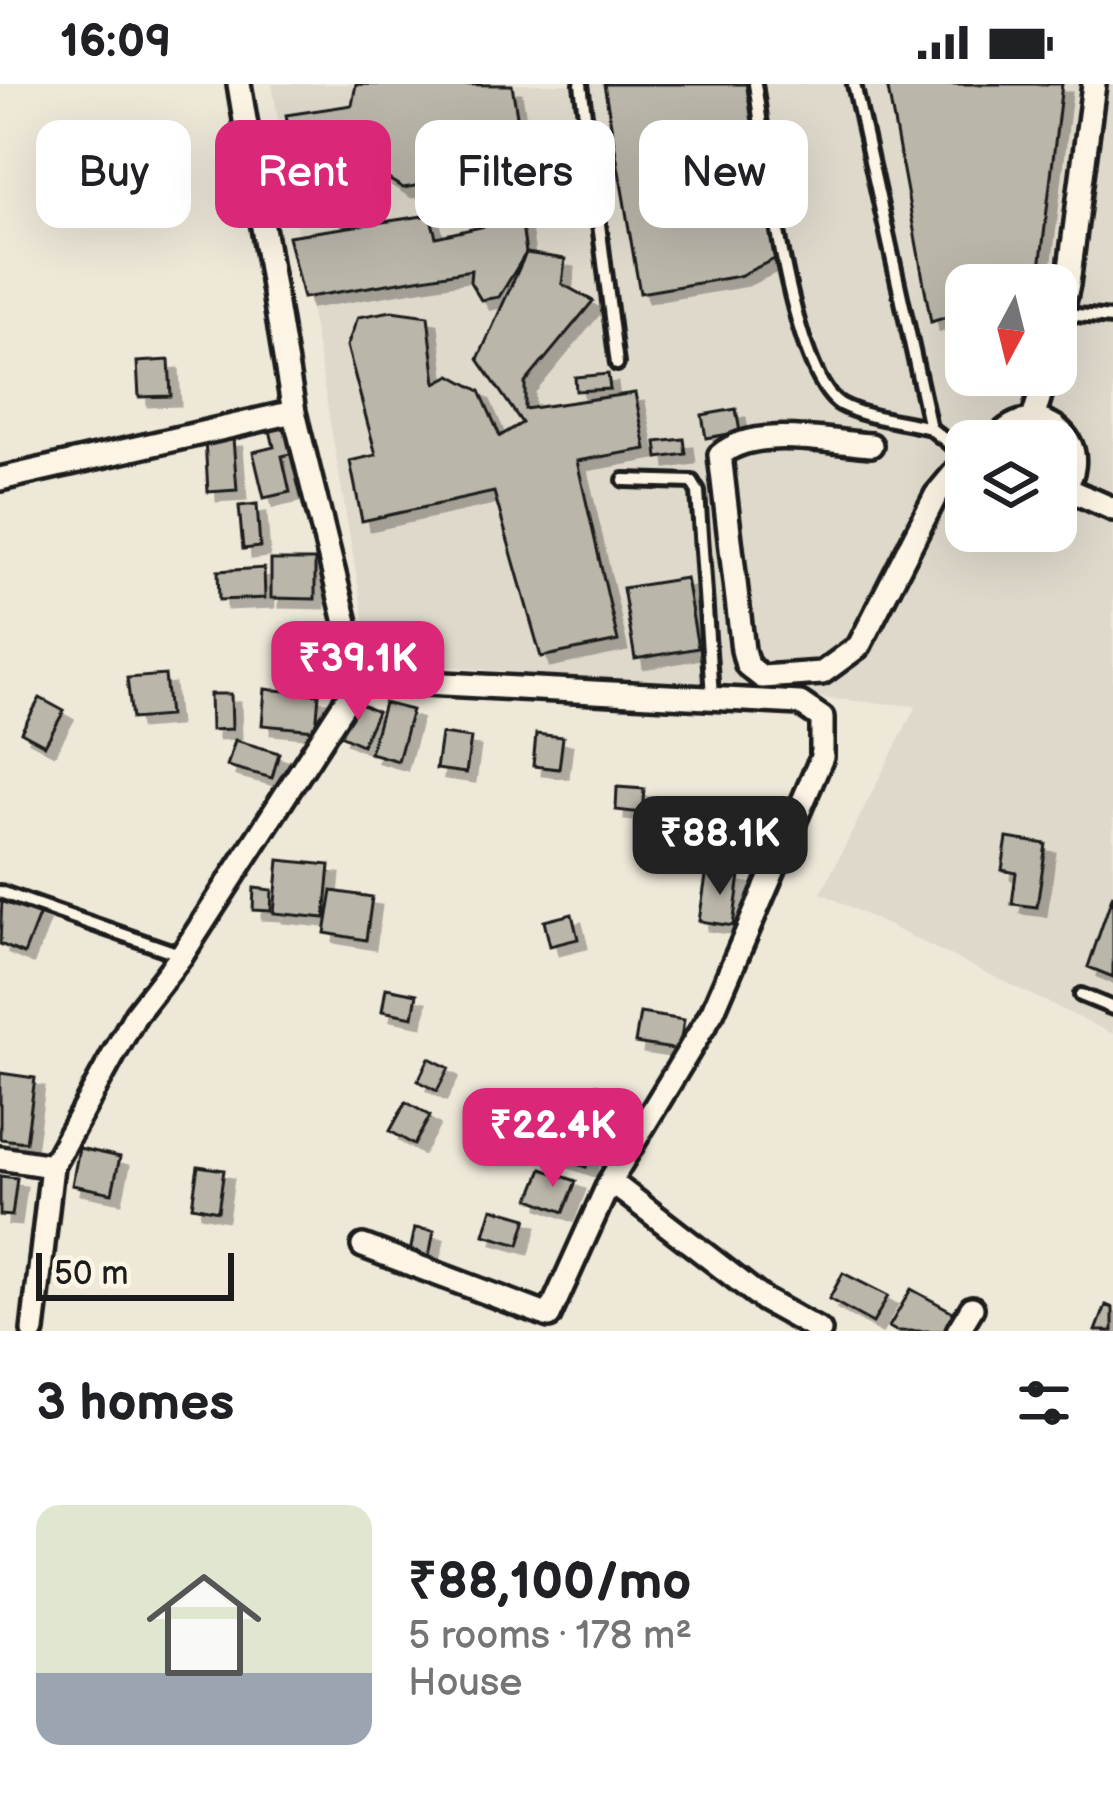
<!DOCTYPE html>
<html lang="en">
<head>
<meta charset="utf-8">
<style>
  body { margin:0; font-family:"Balsamiq Sans",sans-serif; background:#f2f2f2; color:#202124; height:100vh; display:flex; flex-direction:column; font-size:45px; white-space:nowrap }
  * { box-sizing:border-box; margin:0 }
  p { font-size:39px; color:#757577 }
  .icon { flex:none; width:66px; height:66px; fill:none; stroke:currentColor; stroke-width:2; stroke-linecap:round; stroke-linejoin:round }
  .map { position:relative; height:1247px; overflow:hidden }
  .drawer { display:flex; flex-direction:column; background:#fff; flex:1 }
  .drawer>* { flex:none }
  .banner { position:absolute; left:36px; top:36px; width:1041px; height:108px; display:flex; gap:24px }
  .needle { width:78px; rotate:187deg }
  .controls { position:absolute; left:945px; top:180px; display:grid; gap:24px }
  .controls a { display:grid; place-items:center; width:132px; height:132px; border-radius:24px; background:#fff; box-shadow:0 12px 48px #0002; font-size:60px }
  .scale { position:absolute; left:36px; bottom:30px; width:198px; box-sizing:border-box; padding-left:12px; border:6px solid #1c1c1c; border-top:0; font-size:33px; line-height:42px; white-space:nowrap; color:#1c1c1c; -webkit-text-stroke:9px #fcf5e5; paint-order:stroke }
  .price { position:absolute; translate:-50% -102px; padding:0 27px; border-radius:24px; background:#db2777; color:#fff; font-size:39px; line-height:78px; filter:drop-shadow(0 3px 6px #0008) }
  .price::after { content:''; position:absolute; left:50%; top:72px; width:36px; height:27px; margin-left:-18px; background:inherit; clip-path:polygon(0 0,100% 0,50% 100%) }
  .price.active { background:#222; color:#fff }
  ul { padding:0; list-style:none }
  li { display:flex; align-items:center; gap:36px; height:300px; padding:0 36px }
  li span { display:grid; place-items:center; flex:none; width:336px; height:240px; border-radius:24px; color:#555 }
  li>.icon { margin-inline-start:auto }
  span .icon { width:144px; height:144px; fill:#fffc; stroke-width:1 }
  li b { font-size:51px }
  h2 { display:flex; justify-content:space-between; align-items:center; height:144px; padding:0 36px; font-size:51px }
  .tag { padding:0 42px; border-radius:24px; background:#fff; box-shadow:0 12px 48px #0002; font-size:42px; line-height:108px }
  .tag.active { background:#db2777; color:#fff }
  .status { display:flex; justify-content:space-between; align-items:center; height:84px; padding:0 60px; background:#fff; direction:ltr }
  .status svg { height:33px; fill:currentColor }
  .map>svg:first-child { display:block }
  .built { fill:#ded9cb; fill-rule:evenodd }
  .building { fill:#bab6aa; stroke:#1c1c1c; stroke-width:3; filter:url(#shadow) }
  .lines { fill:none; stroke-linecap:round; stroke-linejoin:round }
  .service-casing { stroke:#1c1c1c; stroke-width:20 }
  .minor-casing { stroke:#1c1c1c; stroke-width:30 }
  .service { stroke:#fcf5e5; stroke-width:10 }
  .minor { stroke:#fcf5e5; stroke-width:21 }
</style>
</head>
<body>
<div class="status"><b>16:09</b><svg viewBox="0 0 49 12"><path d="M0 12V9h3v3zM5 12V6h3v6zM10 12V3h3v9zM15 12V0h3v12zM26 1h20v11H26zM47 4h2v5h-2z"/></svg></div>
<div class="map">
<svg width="1113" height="1247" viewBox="0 0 1113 1247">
  <defs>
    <filter id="shadow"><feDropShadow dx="9" dy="9" stdDeviation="0" flood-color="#0004"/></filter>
  </defs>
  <rect width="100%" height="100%" fill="#eee8d9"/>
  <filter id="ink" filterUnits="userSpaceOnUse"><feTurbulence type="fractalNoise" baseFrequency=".00833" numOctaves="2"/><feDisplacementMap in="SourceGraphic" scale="24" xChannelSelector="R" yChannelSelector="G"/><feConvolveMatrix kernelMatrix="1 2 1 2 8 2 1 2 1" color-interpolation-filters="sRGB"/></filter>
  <g filter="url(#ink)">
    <path class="built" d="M 272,0 L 1113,0 L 1113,950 L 821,809 L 916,622 L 371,576 ZM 966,201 L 1056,201 L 1056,291 L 966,291 ZM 966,357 L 1056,357 L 1056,447 L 966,447 Z"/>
    <path class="building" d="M 356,0 L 512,1 L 518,38 L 490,43 L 489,66 L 472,93 L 403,104 L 361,78 L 295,85 L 286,31 L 352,21 Z
      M 604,0 L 755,0 L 783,171 L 739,192 L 640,209 Z
      M 887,0 L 1062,0 L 1038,201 L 966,201 L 966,227 L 931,238 Z
      M 430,131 L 436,153 L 521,134 L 526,169 L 499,213 L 481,216 L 470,198 L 471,186 L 303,214 L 288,152 Z
      M 526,169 L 565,175 L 562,200 L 593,217 L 525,299 L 525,325 L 635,309 L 646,365 L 577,377 L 618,557 L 541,573 L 494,408 L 362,437 L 350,377 L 376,371 L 347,262 L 358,233 L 392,227 L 428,232 L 436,299 L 451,291 L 480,307 L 500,352 L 522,339 L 478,275 Z
      M 169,276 L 171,312 L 139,313 L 137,278 Z
      M 608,290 L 610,305 L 576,307 L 575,293 Z
      M 736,325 L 740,348 L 706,354 L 702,331 Z
      M 287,338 L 294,369 L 282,372 L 290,408 L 264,414 L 253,368 L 274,363 L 269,342 Z
      M 233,354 L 237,406 L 208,408 L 205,355 Z
      M 684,355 L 686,370 L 658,374 L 656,358 Z
      M 257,420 L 260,463 L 243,465 L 239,422 Z
      M 271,476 L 315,476 L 315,515 L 271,514 Z
      M 264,484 L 265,514 L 219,516 L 218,487 Z
      M 686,494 L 698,564 L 635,575 L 623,504 Z
      M 165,591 L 169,632 L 132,635 L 127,594 Z
      M 265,605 L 319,610 L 316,646 L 262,641 Z
      M 210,610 L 231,610 L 232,645 L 211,646 Z
      M 40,614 L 64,627 L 45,661 L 21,648 Z
      M 354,617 L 377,628 L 362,661 L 338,650 Z
      M 384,619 L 412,626 L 398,677 L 370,669 Z
      M 441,650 L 471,654 L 466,689 L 436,685 Z
      M 536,650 L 563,653 L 559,685 L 533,682 Z
      M 235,656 L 279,669 L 272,694 L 227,682 Z
      M 617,703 L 644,705 L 642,729 L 616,726 Z
      M 723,720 L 755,723 L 750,780 L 718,777 Z
      M 1007,754 L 1046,760 L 1037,823 L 1012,820 L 1016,789 L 1002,786 Z
      M 279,776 L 330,781 L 325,834 L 274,829 Z
      M 707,786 L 740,791 L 733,842 L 699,837 Z
      M 254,804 L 272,806 L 271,827 L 253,826 Z
      M 332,807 L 372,813 L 366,856 L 325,849 Z
      M 1113,810 L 1113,893 L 1088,883 Z
      M 2,814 L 40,829 L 24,870 L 0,860 Z
      M 572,830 L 578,855 L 550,862 L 544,837 Z
      M 386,904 L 417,910 L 413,933 L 382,927 Z
      M 640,929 L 684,936 L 679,966 L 635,959 Z
      M 429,974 L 449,984 L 437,1007 L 418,997 Z
      M 0,989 L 35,994 L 26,1058 L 0,1055 Z
      M 597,1001 L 628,1012 L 618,1036 L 588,1025 Z
      M 500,1014 L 533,1023 L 524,1055 L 491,1046 Z
      M 406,1018 L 430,1032 L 414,1061 L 390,1047 Z
      M 553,1030 L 598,1044 L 586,1083 L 542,1068 Z
      M 79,1064 L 120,1073 L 112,1109 L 72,1101 Z
      M 198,1082 L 224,1086 L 218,1127 L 192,1122 Z
      M 542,1085 L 576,1097 L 564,1128 L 530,1115 Z
      M 0,1092 L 17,1094 L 12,1132 L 0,1131 Z
      M 492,1124 L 527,1134 L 519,1161 L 484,1151 Z
      M 415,1144 L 434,1147 L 427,1182 L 408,1178 Z
      M 843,1189 L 888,1212 L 873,1239 L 829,1215 Z
      M 911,1205 L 955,1229 L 945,1247 L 896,1247 L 889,1243 Z
      M 1106,1221 L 1113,1224 L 1113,1247 L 1096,1247 Z"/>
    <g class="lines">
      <defs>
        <path id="service" d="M 581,0 L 617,280
          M 755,0 C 765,62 790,289 840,320 C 865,334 903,337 930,344
          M 854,0 L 930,344 L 966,373
          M 1064,230 L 1113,234
          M 624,396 L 692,398 L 698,408 L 712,612
          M 0,808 L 182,871
          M 1081,911 L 1113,924"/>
        <path id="minor" d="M 239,0 L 294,328 L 356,579 L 364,589 L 407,598 L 800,619 L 822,634 L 822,673 L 713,927 L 610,1097 L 549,1232 L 363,1162
          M 1056,256 L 1068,200 L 1094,0
          M 1033,335 L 1046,291
          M 995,357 C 1038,303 1106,367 1056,412
          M 871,361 C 828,358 754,341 720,371 L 743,566 L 747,581 L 762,593 L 822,589 L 859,562 L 936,411 L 966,375
          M 0,395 L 294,328
          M 1065,404 L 1113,425
          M 0,1074 L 52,1082
          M 610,1097 L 764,1216 L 820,1247
          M 33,1247 L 52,1082 L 136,930 L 182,871 L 364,589
          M 958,1247 L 972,1224"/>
      </defs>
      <use href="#service" class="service-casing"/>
      <use href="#minor" class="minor-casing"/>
      <use href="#service" class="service"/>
      <use href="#minor" class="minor"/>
    </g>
  </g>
</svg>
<div class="controls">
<a><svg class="needle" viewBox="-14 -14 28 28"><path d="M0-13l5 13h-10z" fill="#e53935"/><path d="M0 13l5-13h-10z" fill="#757577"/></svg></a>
<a><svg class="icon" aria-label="layers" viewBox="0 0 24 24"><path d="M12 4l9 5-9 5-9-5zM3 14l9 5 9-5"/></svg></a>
</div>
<div class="scale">50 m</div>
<b class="price" style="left:358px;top:639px">₹39.1K</b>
<b class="price active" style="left:720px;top:814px">₹88.1K</b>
<b class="price" style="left:553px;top:1106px">₹22.4K</b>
<div class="banner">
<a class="tag">Buy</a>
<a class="tag active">Rent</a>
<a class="tag">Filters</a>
<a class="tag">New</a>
</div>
</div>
<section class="drawer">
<h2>3 homes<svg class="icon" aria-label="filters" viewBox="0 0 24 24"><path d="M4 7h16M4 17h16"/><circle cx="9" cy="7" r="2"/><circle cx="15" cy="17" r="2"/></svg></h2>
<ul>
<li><span style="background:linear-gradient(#dfe7d0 70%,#9aa5b1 0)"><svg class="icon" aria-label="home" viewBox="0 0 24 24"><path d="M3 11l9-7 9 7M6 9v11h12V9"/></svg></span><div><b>₹88,100/mo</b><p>5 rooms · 178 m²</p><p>House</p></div></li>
</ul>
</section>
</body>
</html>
